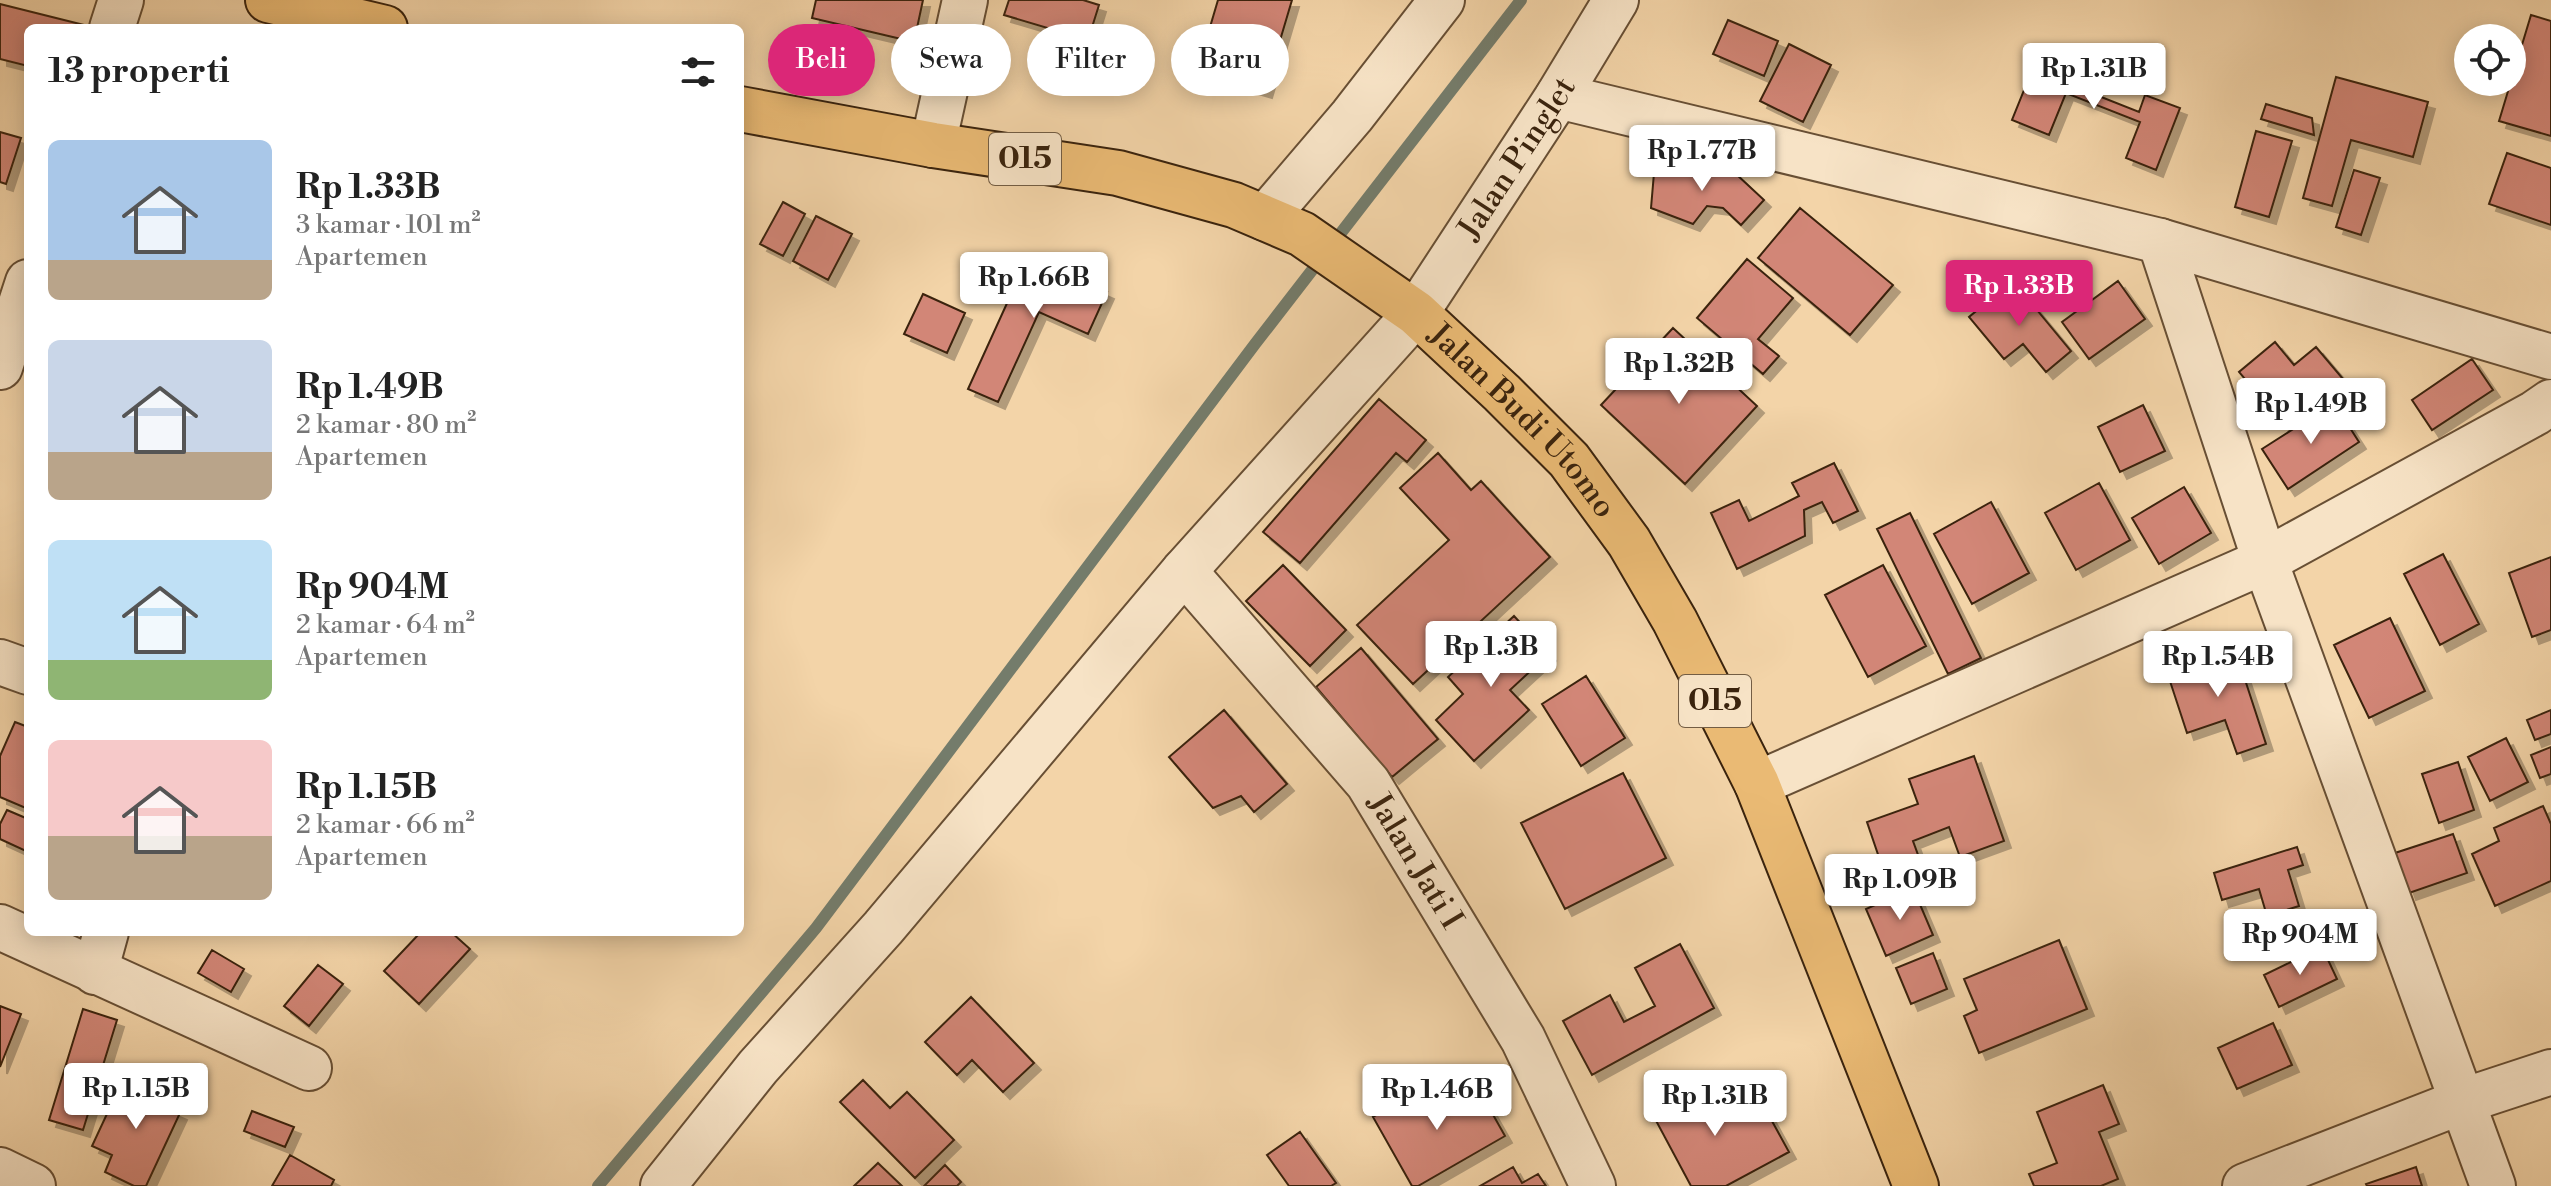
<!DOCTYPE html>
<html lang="id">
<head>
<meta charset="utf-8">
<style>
  body { margin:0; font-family:"Libre Bodoni",serif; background:#f6f6f6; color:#222; height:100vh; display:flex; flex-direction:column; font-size:30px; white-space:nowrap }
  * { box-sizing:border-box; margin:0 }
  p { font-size:26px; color:#767676 }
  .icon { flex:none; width:44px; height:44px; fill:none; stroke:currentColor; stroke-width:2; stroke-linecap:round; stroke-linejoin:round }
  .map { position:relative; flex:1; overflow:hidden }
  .side { position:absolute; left:24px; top:24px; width:720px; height:912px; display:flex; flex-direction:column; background:#fff; border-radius:12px; box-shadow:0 4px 20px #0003 }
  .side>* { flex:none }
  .top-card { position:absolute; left:768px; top:24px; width:760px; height:72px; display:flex; gap:16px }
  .tools { position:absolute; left:2454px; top:24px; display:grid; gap:16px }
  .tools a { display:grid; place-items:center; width:72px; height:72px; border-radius:50%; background:#fff; box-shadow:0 4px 20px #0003; font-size:40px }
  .price { position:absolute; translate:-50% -68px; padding:0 18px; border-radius:8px; background:#fff; color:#222; font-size:26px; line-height:52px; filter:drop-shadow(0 2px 4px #0008) }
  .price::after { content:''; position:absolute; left:50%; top:48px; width:24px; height:18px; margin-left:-12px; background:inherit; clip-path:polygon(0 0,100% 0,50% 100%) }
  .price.on { background:#db2777; color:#fff }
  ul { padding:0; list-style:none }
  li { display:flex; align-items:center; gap:24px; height:200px; padding:0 24px }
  li span { display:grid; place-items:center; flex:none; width:224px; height:160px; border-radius:12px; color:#555 }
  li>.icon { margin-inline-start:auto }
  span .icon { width:96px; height:96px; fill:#fffc; stroke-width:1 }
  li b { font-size:34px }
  h2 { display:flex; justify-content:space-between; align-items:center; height:96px; padding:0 24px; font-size:34px }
  .pill { padding:0 28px; border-radius:36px; background:#fff; box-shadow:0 4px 20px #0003; font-size:28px; line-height:72px }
  .pill.on { background:#db2777; color:#fff }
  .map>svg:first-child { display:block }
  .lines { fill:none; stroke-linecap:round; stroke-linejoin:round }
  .stream { stroke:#747c6b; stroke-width:12 }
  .building { fill:#d28677; stroke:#3a230d; stroke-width:2; filter:url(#shadow) }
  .street-casing { stroke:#684f34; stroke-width:48 }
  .primary-casing { stroke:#3a230d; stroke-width:48 }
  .street { stroke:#f7e3c6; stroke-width:44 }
  .primary { stroke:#eaba74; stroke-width:44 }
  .labels { text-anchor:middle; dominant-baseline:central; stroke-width:6; stroke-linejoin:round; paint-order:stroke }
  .shield { fill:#f7e3c6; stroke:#735d44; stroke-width:2 }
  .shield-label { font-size:30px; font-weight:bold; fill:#3a230d }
  .street-label { font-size:32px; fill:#3a230d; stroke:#f7e3c6 }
</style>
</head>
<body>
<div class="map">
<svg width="2551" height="1186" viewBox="0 0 2551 1186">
  <defs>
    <filter id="shadow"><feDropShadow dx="7" dy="7" stdDeviation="0" flood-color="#0004"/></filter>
  </defs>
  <rect width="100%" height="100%" fill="#f3d4a8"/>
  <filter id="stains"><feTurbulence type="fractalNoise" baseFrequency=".0025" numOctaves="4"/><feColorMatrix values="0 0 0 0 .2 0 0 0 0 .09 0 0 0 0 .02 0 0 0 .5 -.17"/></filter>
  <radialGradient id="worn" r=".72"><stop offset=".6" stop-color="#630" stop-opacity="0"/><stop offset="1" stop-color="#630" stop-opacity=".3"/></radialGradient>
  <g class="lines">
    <path class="stream" d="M 598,1186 L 816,928 L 1255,344 L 1521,0"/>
  </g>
  <path class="building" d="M 816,0 L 923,0 L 914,42 L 812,18 Z
    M 1009,0 L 1083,0 L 1099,5 L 1088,40 L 1004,15 Z
    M 1218,0 L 1292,0 L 1265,91 L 1197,71 Z
    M 0,4 L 84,25 L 83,28 L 28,28 L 28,66 L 0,59 Z
    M 2531,15 L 2551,21 L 2551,136 L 2499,121 Z
    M 1728,20 L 1778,41 L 1764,76 L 1713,54 Z
    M 1789,44 L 1831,65 L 1803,122 L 1760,101 Z
    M 2037,58 L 2080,75 L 2081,89 L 2139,112 L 2145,95 L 2180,108 L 2156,170 L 2126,158 L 2140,122 L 2066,93 L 2049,135 L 2012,120 Z
    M 2336,77 L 2428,102 L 2413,157 L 2351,140 L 2332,206 L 2303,198 Z
    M 2266,104 L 2312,118 L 2314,135 L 2261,119 Z
    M 2256,131 L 2292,141 L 2269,217 L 2235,207 Z
    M 0,132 L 21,138 L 6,184 L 0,182 Z
    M 2507,153 L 2551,168 L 2551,225 L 2489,204 Z
    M 1691,162 L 1736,174 L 1764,200 L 1741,225 L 1723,208 L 1707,206 L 1693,224 L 1651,208 L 1654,173 Z
    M 2354,170 L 2380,178 L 2361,235 L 2336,227 Z
    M 783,202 L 805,214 L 783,256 L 760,244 Z
    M 1800,208 L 1893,285 L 1850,335 L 1758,258 Z
    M 816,216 L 852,234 L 828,280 L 793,261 Z
    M 1028,257 L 1107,292 L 1088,334 L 1039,312 L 998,402 L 968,389 Z
    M 1747,259 L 1793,298 L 1758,339 L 1779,356 L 1763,374 L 1697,318 Z
    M 2013,281 L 2071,351 L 2046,372 L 2023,344 L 2004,359 L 1969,317 Z
    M 2118,281 L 2145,319 L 2089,359 L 2062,322 Z
    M 923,294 L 965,313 L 947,353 L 904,334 Z
    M 1673,328 L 1757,406 L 1685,484 L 1601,405 Z
    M 2275,342 L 2294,365 L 2316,347 L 2343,379 L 2286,428 L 2239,372 Z
    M 2472,359 L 2493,390 L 2432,430 L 2412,400 Z
    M 1379,399 L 1426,440 L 1407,462 L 1396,453 L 1300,563 L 1263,532 Z
    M 2334,403 L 2359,442 L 2288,489 L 2262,449 Z
    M 2143,405 L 2165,451 L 2120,472 L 2098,427 Z
    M 1438,453 L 1471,490 L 1481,481 L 1550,557 L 1413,684 L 1357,625 L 1449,540 L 1400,488 Z
    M 1834,463 L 1858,511 L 1833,523 L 1822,502 L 1804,510 L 1805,536 L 1737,569 L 1711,513 L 1739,500 L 1749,521 L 1799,496 L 1792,483 Z
    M 2099,483 L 2130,540 L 2076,570 L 2045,513 Z
    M 2184,487 L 2211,533 L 2159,564 L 2132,518 Z
    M 1991,502 L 2029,573 L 1972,604 L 1934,534 Z
    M 1910,513 L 1981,658 L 1948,674 L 1877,529 Z
    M 2443,554 L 2479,624 L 2440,645 L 2404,574 Z
    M 2551,557 L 2551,630 L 2532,637 L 2509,573 Z
    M 1283,565 L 1346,630 L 1310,666 L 1246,601 Z
    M 1883,565 L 1926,646 L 1868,677 L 1825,595 Z
    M 1514,616 L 1549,654 L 1510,690 L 1529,710 L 1474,761 L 1436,720 L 1463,694 L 1448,677 Z
    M 2390,618 L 2425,691 L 2369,718 L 2334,645 Z
    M 1361,648 L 1438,739 L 1392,777 L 1316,687 Z
    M 2235,649 L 2266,744 L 2237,754 L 2225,720 L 2187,733 L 2167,672 Z
    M 1586,676 L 1625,738 L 1581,766 L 1542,704 Z
    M 1224,710 L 1287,784 L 1254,812 L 1241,796 L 1213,808 L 1169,757 Z
    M 2551,710 L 2551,734 L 2535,740 L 2527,720 Z
    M 15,722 L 28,727 L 28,809 L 0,797 L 0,756 Z
    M 2506,738 L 2528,782 L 2490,801 L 2468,757 Z
    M 2551,747 L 2551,774 L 2540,778 L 2531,755 Z
    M 1974,756 L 2004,841 L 1960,857 L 1949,827 L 1913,841 L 1921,863 L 1885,875 L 1867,822 L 1918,804 L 1909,779 Z
    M 2458,762 L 2474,810 L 2439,823 L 2422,774 Z
    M 1623,773 L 1666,858 L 1565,909 L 1521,823 Z
    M 2543,806 L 2551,824 L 2551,881 L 2495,906 L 2472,854 L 2499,841 L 2494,828 Z
    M 7,810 L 28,819 L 28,852 L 0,839 L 0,824 Z
    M 2453,834 L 2467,873 L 2409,893 L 2395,853 Z
    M 2297,847 L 2303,865 L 2288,870 L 2299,906 L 2267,916 L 2259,889 L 2222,900 L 2214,873 Z
    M 1913,888 L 1933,935 L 1886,956 L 1866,909 Z
    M 417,932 L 451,932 L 470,949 L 419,1004 L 384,971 L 419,934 Z
    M 2059,940 L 2087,1009 L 1979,1053 L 1964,1016 L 1977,1010 L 1964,979 Z
    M 1680,944 L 1714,1008 L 1592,1075 L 1563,1021 L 1610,995 L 1624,1022 L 1655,1006 L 1635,968 Z
    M 2322,947 L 2337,979 L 2279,1007 L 2264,975 Z
    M 212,950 L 244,969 L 231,992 L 198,973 Z
    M 1933,953 L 1947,989 L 1911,1004 L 1896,968 Z
    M 318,965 L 343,984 L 309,1026 L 284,1006 Z
    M 971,997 L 1034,1063 L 1003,1092 L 972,1060 L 957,1075 L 925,1042 Z
    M 0,1006 L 21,1014 L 0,1067 Z
    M 83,1009 L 117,1020 L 83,1130 L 49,1120 Z
    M 2273,1023 L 2292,1065 L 2237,1089 L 2218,1048 Z
    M 126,1073 L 161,1089 L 164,1106 L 180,1113 L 146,1186 L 134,1186 L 105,1172 L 112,1155 L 92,1146 Z
    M 1689,1078 L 1715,1126 L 1761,1101 L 1789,1152 L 1726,1186 L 1691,1186 L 1646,1102 Z
    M 863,1080 L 890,1108 L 907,1092 L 954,1140 L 915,1178 L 840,1102 Z
    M 1432,1084 L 1445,1107 L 1478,1088 L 1505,1136 L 1418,1186 L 1412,1186 L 1373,1117 Z
    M 2103,1085 L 2119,1124 L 2099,1132 L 2118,1179 L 2101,1186 L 2034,1186 L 2029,1174 L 2057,1163 L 2037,1112 Z
    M 252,1111 L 294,1127 L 285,1147 L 244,1131 Z
    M 1300,1132 L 1336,1183 L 1331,1186 L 1289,1186 L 1267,1155 Z
    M 290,1155 L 334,1180 L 331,1186 L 272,1186 Z
    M 878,1163 L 902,1186 L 854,1186 Z
    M 945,1165 L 961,1182 L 957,1186 L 924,1186 Z
    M 1513,1167 L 1522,1183 L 1538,1174 L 1546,1186 L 1480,1186 Z
    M 2416,1167 L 2422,1186 L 2367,1186 L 2366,1184 Z"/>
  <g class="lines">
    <defs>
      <g id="street">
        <path d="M 112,28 L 121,0"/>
        <path d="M 1558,96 L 2160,241 L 2551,357"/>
        <path d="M 933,145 L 965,0"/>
        <path d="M 1265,218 L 1352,116 L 1442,0"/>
        <path d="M 2160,241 L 2265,561 L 2493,1186"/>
        <path d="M 0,367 L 28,282"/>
        <path id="s1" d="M 1184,571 L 1368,783 L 1523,1039 L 1593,1186"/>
        <path d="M 0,662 L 28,672"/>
        <path d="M 1757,784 L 2265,561 L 2535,413 L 2551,402"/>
        <path d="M 0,927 L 309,1068"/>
        <path d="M 95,972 L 106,932"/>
        <path d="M 0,1170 L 33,1186"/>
        <path id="s2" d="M 663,1186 L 758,1067 L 883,928 L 1184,571 L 1416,313 L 1558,96 L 1616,0"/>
        <path d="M 2245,1186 L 2463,1101 L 2551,1072"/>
      </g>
      <g id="primary">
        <path d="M 268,0 L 385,28"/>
        <path id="s3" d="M 740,109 L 933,145 L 1118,173 L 1234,205 L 1302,234 L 1416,313 L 1502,393 L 1569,460 L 1629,542 L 1675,621 L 1757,784 L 1916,1186"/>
      </g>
    </defs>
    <use href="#street" class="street-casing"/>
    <use href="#primary" class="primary-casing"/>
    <use href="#street" class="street"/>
    <use href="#primary" class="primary"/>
  </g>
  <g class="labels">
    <g class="shield">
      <rect x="989" y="133" width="72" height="52" rx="6"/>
      <rect x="1679" y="675" width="72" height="52" rx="6"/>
    </g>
    <g class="shield-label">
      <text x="1025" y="159">015</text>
      <text x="1715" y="701">015</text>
    </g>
    <g class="street-label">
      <text stroke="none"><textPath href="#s2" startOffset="1338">Jalan Pinglet</textPath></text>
      <text stroke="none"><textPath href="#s3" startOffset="868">Jalan Budi Utomo</textPath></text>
      <text stroke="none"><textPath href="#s1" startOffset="372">Jalan Jati I</textPath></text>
    </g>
  </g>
  <rect width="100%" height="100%" filter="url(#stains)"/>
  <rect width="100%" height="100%" fill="url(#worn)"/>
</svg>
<div class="tools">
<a><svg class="icon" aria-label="locate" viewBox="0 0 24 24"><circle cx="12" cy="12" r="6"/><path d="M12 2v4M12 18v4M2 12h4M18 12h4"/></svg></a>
</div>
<b class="price" style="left:2094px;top:111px">Rp 1.31B</b>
<b class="price" style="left:1702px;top:193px">Rp 1.77B</b>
<b class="price" style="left:1034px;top:320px">Rp 1.66B</b>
<b class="price on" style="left:2019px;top:328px">Rp 1.33B</b>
<b class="price" style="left:1679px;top:406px">Rp 1.32B</b>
<b class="price" style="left:2311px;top:446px">Rp 1.49B</b>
<b class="price" style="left:1491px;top:689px">Rp 1.3B</b>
<b class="price" style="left:2218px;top:699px">Rp 1.54B</b>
<b class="price" style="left:1900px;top:922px">Rp 1.09B</b>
<b class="price" style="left:2300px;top:977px">Rp 904M</b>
<b class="price" style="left:136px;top:1131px">Rp 1.15B</b>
<b class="price" style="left:1437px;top:1132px">Rp 1.46B</b>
<b class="price" style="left:1715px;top:1138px">Rp 1.31B</b>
<div class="top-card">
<a class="pill on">Beli</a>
<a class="pill">Sewa</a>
<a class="pill">Filter</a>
<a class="pill">Baru</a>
</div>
<section class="side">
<h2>13 properti<svg class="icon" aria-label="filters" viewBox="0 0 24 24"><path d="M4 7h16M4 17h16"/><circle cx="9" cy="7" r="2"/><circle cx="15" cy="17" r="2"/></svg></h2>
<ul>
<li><span style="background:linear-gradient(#a9c7e8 75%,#b9a48a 0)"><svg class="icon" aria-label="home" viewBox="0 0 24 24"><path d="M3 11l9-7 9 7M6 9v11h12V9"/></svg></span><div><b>Rp 1.33B</b><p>3 kamar · 101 m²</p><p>Apartemen</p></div></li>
<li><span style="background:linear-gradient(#c9d6e8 70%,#b9a48a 0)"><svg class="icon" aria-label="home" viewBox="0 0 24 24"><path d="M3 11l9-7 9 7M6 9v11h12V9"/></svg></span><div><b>Rp 1.49B</b><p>2 kamar · 80 m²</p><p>Apartemen</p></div></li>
<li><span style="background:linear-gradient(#bfe0f5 75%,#8fb573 0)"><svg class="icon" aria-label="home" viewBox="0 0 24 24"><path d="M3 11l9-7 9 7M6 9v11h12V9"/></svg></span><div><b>Rp 904M</b><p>2 kamar · 64 m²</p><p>Apartemen</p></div></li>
<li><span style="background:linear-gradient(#f6c9c9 60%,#b9a48a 0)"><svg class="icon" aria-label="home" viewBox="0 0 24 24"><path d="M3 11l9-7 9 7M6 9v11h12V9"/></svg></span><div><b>Rp 1.15B</b><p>2 kamar · 66 m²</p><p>Apartemen</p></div></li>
</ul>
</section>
</div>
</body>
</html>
